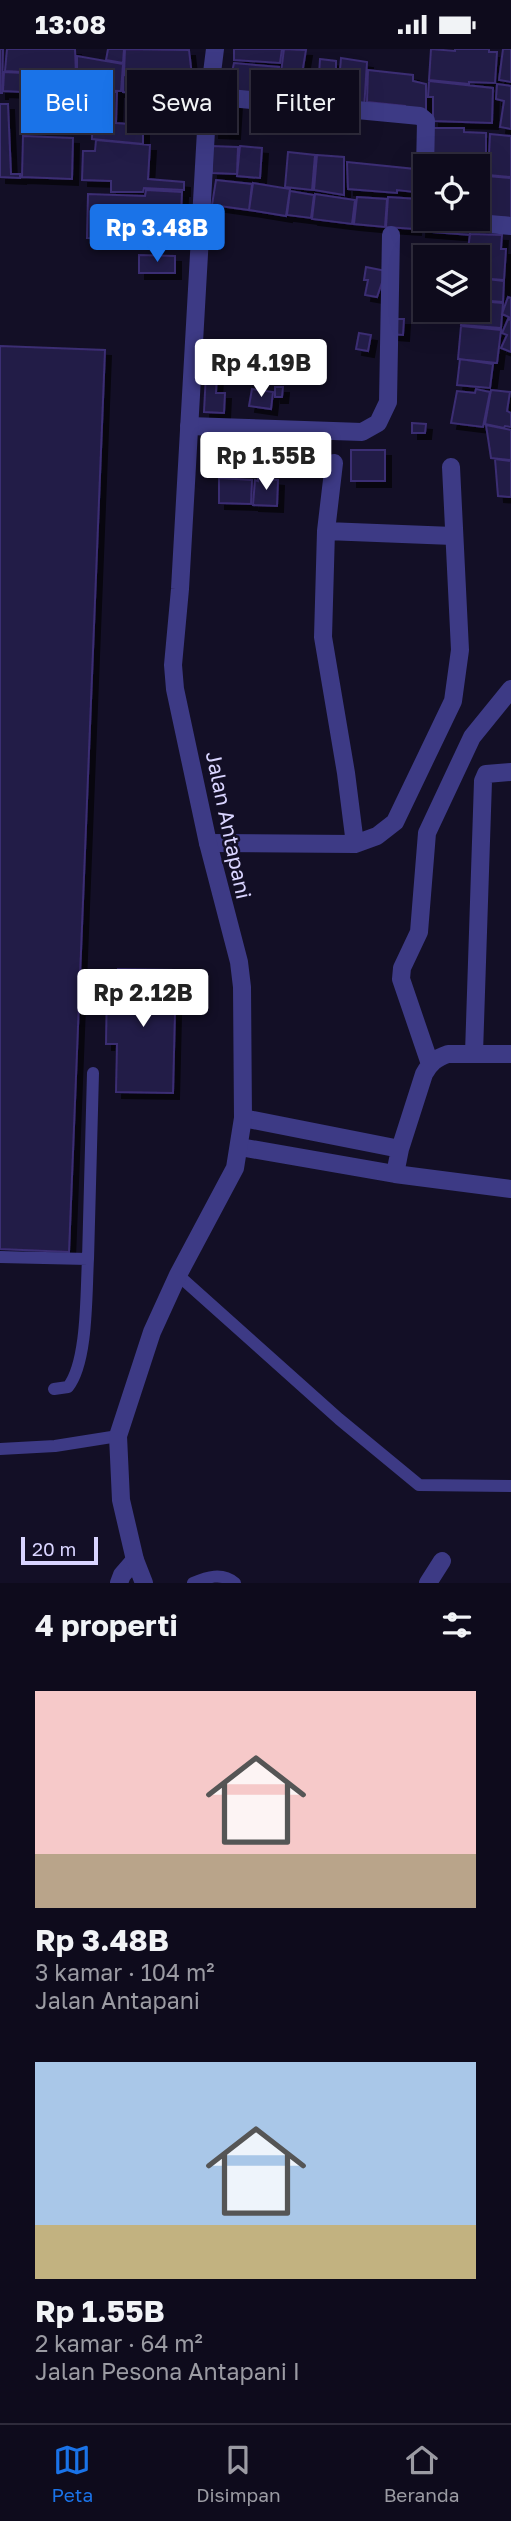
<!DOCTYPE html>
<html lang="id">
<head>
<meta charset="utf-8">
<style>
  body { margin:0; font-family:"Golos Text",sans-serif; background:#171425; color:#f1f3f6; height:100vh; display:flex; flex-direction:column; font-size:26px; white-space:nowrap }
  * { box-sizing:border-box; margin:0 }
  p { font-size:23px; color:#9b9ba3 }
  .icon { flex:none; width:38px; height:38px; fill:none; stroke:currentColor; stroke-width:2; stroke-linecap:round; stroke-linejoin:round }
  .map { position:relative; height:1534px; overflow:hidden }
  .panel { display:flex; flex-direction:column; background:#0e0b1c; flex:1 }
  .panel>* { flex:none }
  .guide { position:absolute; left:21px; top:21px; width:469px; height:63px; display:flex; gap:14px }
  .fabs { position:absolute; left:413px; top:105px; display:grid; gap:14px }
  .fabs a { display:grid; place-items:center; width:77px; height:77px; border-radius:0px; background:#0e0b1c; box-shadow:0 7px 28px #0002,0 0 0 2px #2e2b3b; font-size:35px }
  .scale { position:absolute; left:21px; bottom:18px; width:77px; box-sizing:border-box; padding-left:7px; border:4px solid #d9d4ff; border-top:0; font-size:19px; line-height:24px; white-space:nowrap; color:#d9d4ff; -webkit-text-stroke:5px #130f26; paint-order:stroke }
  .price { position:absolute; translate:-50% -60px; padding:0 16px; border-radius:7px; background:#fff; color:#222; font-size:23px; line-height:46px; filter:drop-shadow(0 2px 4px #0008) }
  .price::after { content:''; position:absolute; left:50%; top:42px; width:21px; height:16px; margin-left:-10px; background:inherit; clip-path:polygon(0 0,100% 0,50% 100%) }
  .price.on { background:#1a73e8; color:#fff }
  ul { padding:0; list-style:none }
  li { display:grid; align-content:center; gap:14px; height:371px; padding:0 35px }
  li span { display:grid; place-items:center; height:217px; border-radius:0px; color:#555 }
  li>.icon { margin-inline-start:auto }
  span .icon { width:126px; height:126px; fill:#fffc; stroke-width:1 }
  li b { font-size:30px }
  h2 { display:flex; justify-content:space-between; align-items:center; height:84px; padding:0 35px; font-size:30px }
  .pill { padding:0 24px; border-radius:0px; background:#0e0b1c; box-shadow:0 7px 28px #0002,0 0 0 2px #2e2b3b; font-size:24px; line-height:63px }
  .pill.on { background:#1a73e8; color:#fff }
  .status { display:flex; justify-content:space-between; align-items:center; height:49px; padding:0 35px; background:#0e0b1c; direction:ltr }
  .status svg { height:19px; fill:currentColor }
  .tab-bar { display:flex; justify-content:space-around; align-items:center; height:98px; border-top:2px solid #2e2b3b; background:#0e0b1c; font-size:19px; color:#9b9ba3 }
  .tab-bar a { display:grid; justify-items:center; gap:4px }
  .tab-bar .on { color:#1a73e8 }
  .map>svg:first-child { display:block }
  .building { fill:#241b47; stroke:#3b2d73; stroke-width:2; filter:url(#shadow) }
  .lines { fill:none; stroke-linecap:round; stroke-linejoin:round }
  .service { stroke:#3d3a85; stroke-width:12 }
  .minor { stroke:#3d3a85; stroke-width:18 }
  .tertiary { stroke:#3d3a85; stroke-width:18 }
  .labels { text-anchor:middle; dominant-baseline:central; stroke-width:5; stroke-linejoin:round; paint-order:stroke }
  .street-label { font-size:21px; fill:#d9d4ff; stroke:#130f26 }
</style>
</head>
<body>
<div class="status"><b>13:08</b><svg viewBox="0 0 49 12"><path d="M0 12V9h3v3zM5 12V6h3v6zM10 12V3h3v9zM15 12V0h3v12zM26 1h20v11H26zM47 4h2v5h-2z"/></svg></div>
<div class="map">
<svg width="511" height="1534" viewBox="0 0 511 1534">
  <defs>
    <filter id="shadow"><feDropShadow dx="6" dy="6" stdDeviation="0" flood-color="#0009"/></filter>
  </defs>
  <rect width="100%" height="100%" fill="#130f26"/>
  <path class="building" d="M 0,0 L 3,0 L 2,44 L 0,44 Z
    M 7,0 L 75,0 L 76,26 L 5,22 Z
    M 108,0 L 124,0 L 123,14 L 106,11 Z
    M 125,0 L 189,1 L 192,27 L 124,25 Z
    M 234,0 L 282,0 L 280,14 L 234,11 Z
    M 284,0 L 306,1 L 298,49 L 278,48 Z
    M 431,0 L 455,2 L 455,0 L 489,0 L 489,3 L 497,3 L 495,34 L 469,33 L 469,35 L 429,31 Z
    M 503,0 L 511,0 L 511,33 L 499,31 Z
    M 77,7 L 123,15 L 121,42 L 77,41 Z
    M 341,9 L 367,13 L 364,60 L 350,58 L 350,49 L 338,46 Z
    M 320,10 L 336,12 L 336,44 L 318,41 Z
    M 234,14 L 279,18 L 275,49 L 217,45 L 219,22 L 232,23 Z
    M 368,21 L 413,26 L 413,32 L 426,35 L 426,66 L 406,65 L 405,57 L 367,53 Z
    M 4,23 L 43,25 L 43,44 L 3,42 Z
    M 46,26 L 75,27 L 76,42 L 46,43 Z
    M 123,26 L 180,30 L 180,42 L 187,42 L 187,60 L 181,61 L 181,75 L 157,75 L 158,63 L 140,62 L 139,44 L 123,43 Z
    M 429,32 L 493,39 L 492,74 L 433,72 L 433,48 L 428,48 Z
    M 497,35 L 511,37 L 511,80 L 500,78 L 504,52 L 496,50 Z
    M 64,43 L 82,45 L 80,63 L 61,61 Z
    M 93,43 L 117,43 L 116,74 L 143,76 L 143,95 L 92,90 Z
    M 48,46 L 50,57 L 37,58 L 36,47 Z
    M 214,50 L 236,52 L 234,84 L 213,83 Z
    M 0,55 L 8,55 L 11,125 L 20,125 L 20,129 L 0,128 Z
    M 430,79 L 464,79 L 464,83 L 486,84 L 486,125 L 478,125 L 478,117 L 428,117 Z
    M 490,85 L 511,87 L 511,128 L 488,126 Z
    M 23,87 L 73,89 L 72,130 L 22,128 Z
    M 96,91 L 150,96 L 148,130 L 184,133 L 184,141 L 144,139 L 143,143 L 111,143 L 111,132 L 82,131 L 83,102 L 95,102 Z
    M 211,97 L 238,98 L 237,125 L 212,124 Z
    M 240,97 L 262,99 L 260,129 L 237,127 Z
    M 288,103 L 315,106 L 312,141 L 285,138 Z
    M 317,106 L 344,108 L 344,146 L 314,141 Z
    M 347,113 L 415,120 L 414,143 L 397,141 L 397,144 L 348,140 Z
    M 487,127 L 511,129 L 511,169 L 483,167 Z
    M 216,131 L 252,135 L 249,161 L 212,156 Z
    M 253,134 L 290,140 L 286,167 L 249,161 Z
    M 422,138 L 425,138 L 425,170 L 478,170 L 478,176 L 470,176 L 470,186 L 420,182 Z
    M 146,141 L 182,143 L 180,192 L 87,189 L 88,145 L 145,147 Z
    M 290,142 L 314,146 L 311,169 L 287,166 Z
    M 315,145 L 355,151 L 352,175 L 312,170 Z
    M 357,148 L 387,150 L 385,178 L 354,175 Z
    M 388,148 L 418,150 L 415,180 L 386,178 Z
    M 470,185 L 502,186 L 501,200 L 506,200 L 504,231 L 478,229 L 478,208 L 467,208 Z
    M 139,206 L 175,207 L 175,224 L 139,224 Z
    M 366,218 L 386,222 L 377,248 L 365,246 L 368,231 L 364,231 Z
    M 478,229 L 504,232 L 503,253 L 478,251 Z
    M 508,248 L 511,249 L 511,269 L 502,265 Z
    M 478,252 L 503,254 L 501,279 L 461,276 L 463,261 L 478,261 Z
    M 392,270 L 404,270 L 403,286 L 391,285 Z
    M 508,270 L 511,271 L 511,303 L 501,299 L 507,286 L 502,284 Z
    M 461,277 L 501,281 L 497,314 L 458,310 Z
    M 359,284 L 371,286 L 368,302 L 356,300 Z
    M 0,297 L 105,301 L 69,1203 L 0,1200 Z
    M 292,308 L 307,311 L 305,321 L 290,318 Z
    M 460,310 L 493,315 L 490,339 L 457,336 Z
    M 206,324 L 217,325 L 216,344 L 225,344 L 224,364 L 204,363 Z
    M 275,338 L 283,338 L 282,348 L 275,348 Z
    M 252,340 L 273,343 L 271,360 L 249,357 Z
    M 476,340 L 490,343 L 483,378 L 451,374 L 457,342 L 475,344 Z
    M 491,341 L 510,343 L 507,362 L 511,364 L 511,378 L 505,377 L 504,379 L 485,375 Z
    M 412,374 L 426,375 L 425,384 L 412,384 Z
    M 486,376 L 511,381 L 511,411 L 491,409 Z
    M 351,401 L 385,401 L 385,432 L 351,432 Z
    M 495,410 L 511,412 L 511,448 L 498,447 Z
    M 219,429 L 252,431 L 251,455 L 219,454 Z
    M 258,429 L 278,431 L 277,457 L 253,456 L 255,431 L 258,432 Z
    M 118,920 L 176,921 L 173,1044 L 116,1043 L 117,995 L 106,995 L 107,936 L 118,936 Z"/>
  <g class="lines">
    <path class="service" d="M 0,1208 L 88,1210 L 93,1024
      M 178,1226 L 339,1370 L 419,1436 L 511,1437
      M 54,1340 L 68,1338 C 88,1313 86,1243 88,1210
      M 0,1400 L 55,1397 L 118,1387
      M 193,1534 C 207,1528 222,1523 235,1534"/>
    <path class="minor" d="M 209,47 L 420,67 L 426,72 L 425,121
      M 478,135 L 483,172 L 489,175 L 511,177
      M 189,377 L 362,383 L 378,374 L 388,353 L 391,186
      M 334,414 L 326,482 L 323,588 L 346,724 L 355,795
      M 326,482 L 453,487
      M 208,794 L 355,795 L 377,787 L 395,773 L 453,652 L 460,601 L 451,418
      M 474,1004 L 483,732 L 486,725 L 511,723
      M 430,1015 L 401,930 L 402,919 L 419,883 L 427,784 L 472,688 L 511,640
      M 243,1069 L 400,1100
      M 240,1098 L 395,1125 L 400,1100 L 424,1025 C 430,1014 436,1009 448,1005 L 511,1005
      M 395,1125 L 511,1140
      M 119,1534 L 122,1526 L 135,1511
      M 428,1534 L 442,1512"/>
    <path class="tertiary" d="M 144,1534 L 135,1511 L 121,1451 L 118,1387 L 152,1283 L 178,1226 L 235,1119 L 243,1069 L 242,938 L 239,913 L 208,794 L 175,640 L 173,616 L 180,540 L 207,64 L 215,0"/>
  </g>
  <g class="labels">
    <g class="street-label">
      <text transform="translate(229 776) rotate(78)">Jalan Antapani</text>
    </g>
  </g>
</svg>
<div class="fabs">
<a><svg class="icon" aria-label="locate" viewBox="0 0 24 24"><circle cx="12" cy="12" r="6"/><path d="M12 2v4M12 18v4M2 12h4M18 12h4"/></svg></a>
<a><svg class="icon" aria-label="layers" viewBox="0 0 24 24"><path d="M12 4l9 5-9 5-9-5zM3 14l9 5 9-5"/></svg></a>
</div>
<div class="scale">20 m</div>
<b class="price on" style="left:157px;top:215px">Rp 3.48B</b>
<b class="price" style="left:261px;top:350px">Rp 4.19B</b>
<b class="price" style="left:266px;top:443px">Rp 1.55B</b>
<b class="price" style="left:143px;top:980px">Rp 2.12B</b>
<div class="guide">
<a class="pill on">Beli</a>
<a class="pill">Sewa</a>
<a class="pill">Filter</a>
</div>
</div>
<section class="panel">
<h2>4 properti<svg class="icon" aria-label="filters" viewBox="0 0 24 24"><path d="M4 7h16M4 17h16"/><circle cx="9" cy="7" r="2"/><circle cx="15" cy="17" r="2"/></svg></h2>
<ul>
<li><span style="background:linear-gradient(#f6c9c9 75%,#b9a48a 0)"><svg class="icon" aria-label="home" viewBox="0 0 24 24"><path d="M3 11l9-7 9 7M6 9v11h12V9"/></svg></span><div><b>Rp 3.48B</b><p>3 kamar · 104 m²</p><p>Jalan Antapani</p></div></li>
<li><span style="background:linear-gradient(#a9c7e8 75%,#c2b280 0)"><svg class="icon" aria-label="home" viewBox="0 0 24 24"><path d="M3 11l9-7 9 7M6 9v11h12V9"/></svg></span><div><b>Rp 1.55B</b><p>2 kamar · 64 m²</p><p>Jalan Pesona Antapani I</p></div></li>
</ul>
</section>
<nav class="tab-bar">
<a class="on"><svg class="icon" aria-label="map" viewBox="0 0 24 24"><path d="M3 6l6-2 6 2 6-2v14l-6 2-6-2-6 2zM9 4v14M15 6v14"/></svg>Peta</a>
<a><svg class="icon" aria-label="saved" viewBox="0 0 24 24"><path d="M7 4h10v16l-5-4-5 4z"/></svg>Disimpan</a>
<a><svg class="icon" aria-label="home" viewBox="0 0 24 24"><path d="M3 11l9-7 9 7M6 9v11h12V9"/></svg>Beranda</a>
</nav>
</body>
</html>
